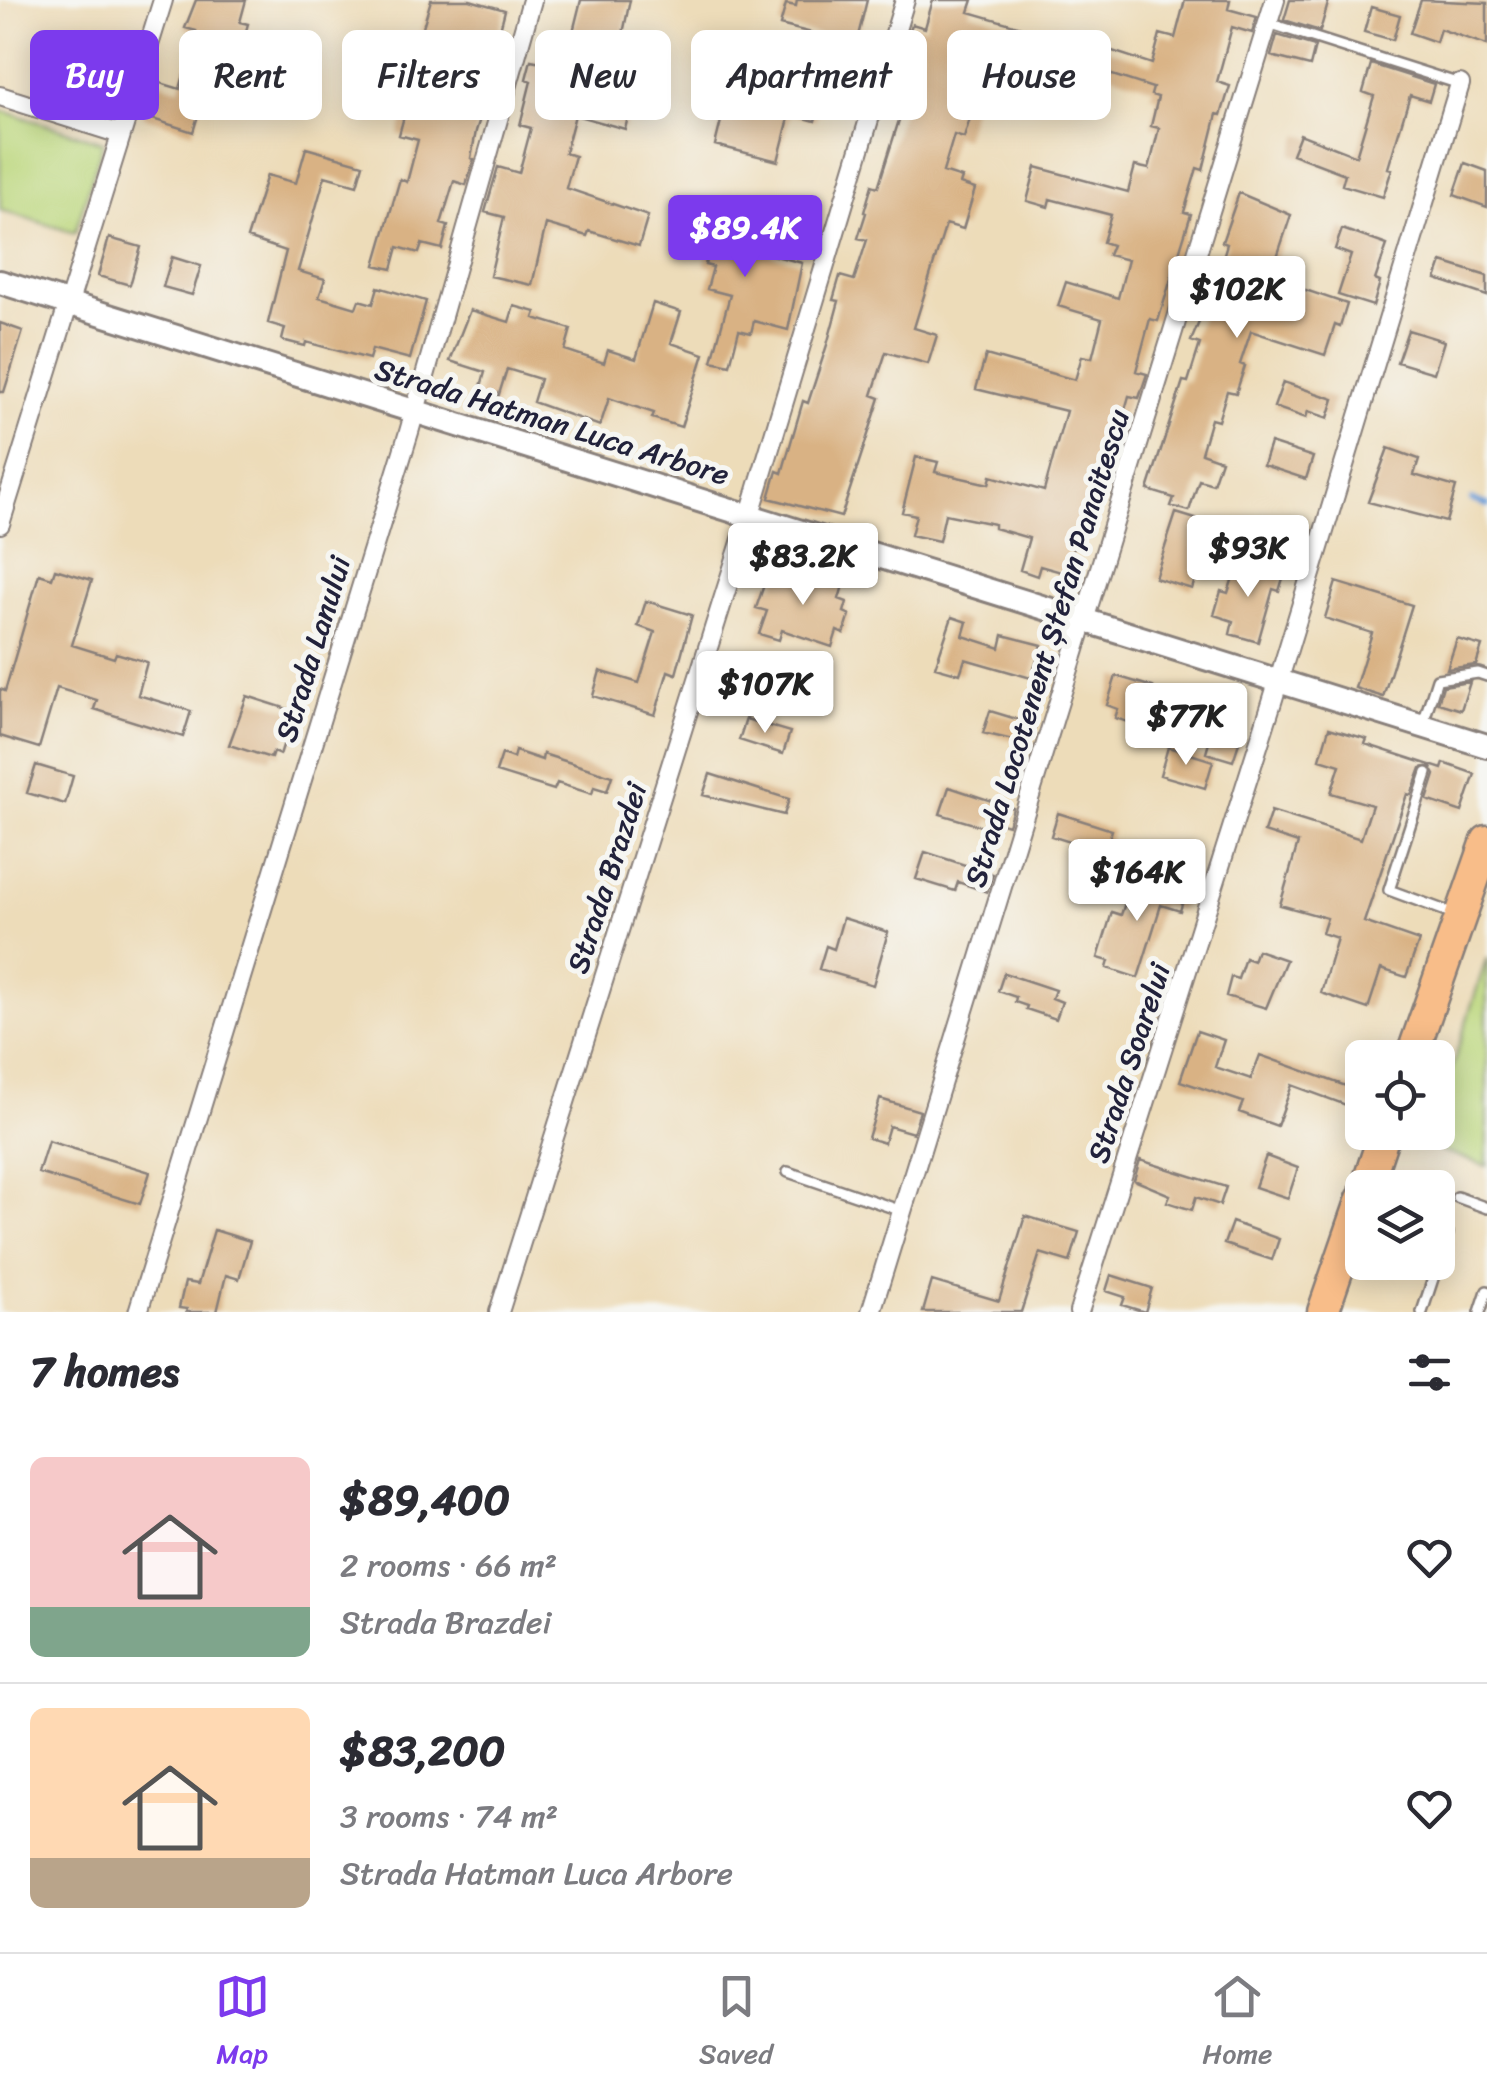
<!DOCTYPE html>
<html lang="en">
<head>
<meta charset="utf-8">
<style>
  body { margin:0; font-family:Sriracha,sans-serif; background:#f2f2f3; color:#2b2b33; height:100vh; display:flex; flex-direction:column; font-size:38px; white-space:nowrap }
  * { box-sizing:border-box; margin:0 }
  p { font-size:32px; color:#7c7c81 }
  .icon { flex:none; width:55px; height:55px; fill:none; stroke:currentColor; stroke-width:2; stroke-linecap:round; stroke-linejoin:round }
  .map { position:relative; height:1312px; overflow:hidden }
  .details { display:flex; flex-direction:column; background:#fff; flex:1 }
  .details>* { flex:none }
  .hud { position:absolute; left:30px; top:30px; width:1428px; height:90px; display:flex; gap:20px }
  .buttons { position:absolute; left:1345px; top:1040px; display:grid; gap:20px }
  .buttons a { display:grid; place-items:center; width:110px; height:110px; border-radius:15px; background:#fff; box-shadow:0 5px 25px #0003; font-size:50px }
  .price { position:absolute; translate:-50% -85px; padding:0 22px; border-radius:10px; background:#fff; color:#222; font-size:32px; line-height:65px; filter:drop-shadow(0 2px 5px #0008) }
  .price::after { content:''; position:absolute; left:50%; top:60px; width:30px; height:22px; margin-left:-15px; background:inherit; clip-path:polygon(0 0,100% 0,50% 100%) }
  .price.active { background:#7c3aed; color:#fff }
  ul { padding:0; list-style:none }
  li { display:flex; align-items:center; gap:30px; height:250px; padding:0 30px }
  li+li { border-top:2px solid #e1e1e2 }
  li span { display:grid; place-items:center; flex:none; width:280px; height:200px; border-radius:15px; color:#555 }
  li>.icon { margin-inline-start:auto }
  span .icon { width:120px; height:120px; fill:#fffc; stroke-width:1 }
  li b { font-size:42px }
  h2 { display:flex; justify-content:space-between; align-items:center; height:120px; padding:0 30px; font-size:42px }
  .tag { padding:0 35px; border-radius:15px; background:#fff; box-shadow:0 5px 25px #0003; font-size:35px; line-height:90px }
  .tag.active { background:#7c3aed; color:#fff }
  .menu { display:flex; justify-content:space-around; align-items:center; height:140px; border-top:2px solid #e1e1e2; background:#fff; font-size:28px; color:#7c7c81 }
  .menu a { display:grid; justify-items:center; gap:5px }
  .menu .active { color:#7c3aed }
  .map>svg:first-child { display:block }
  .green { fill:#bcd77d; stroke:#6f7c5c; stroke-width:2.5 }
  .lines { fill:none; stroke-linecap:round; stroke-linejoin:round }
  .stream { stroke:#6d9fd8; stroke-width:6 }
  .building { fill:#d9b284 }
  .service-casing { stroke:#887f7a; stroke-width:14 }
  .minor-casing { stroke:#887f7a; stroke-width:22 }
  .tertiary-casing { stroke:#887f7a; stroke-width:28 }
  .primary-casing { stroke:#887f7a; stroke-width:35 }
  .service { stroke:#fff; stroke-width:9 }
  .minor { stroke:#fff; stroke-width:18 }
  .tertiary { stroke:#fff; stroke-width:22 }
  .primary { stroke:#f8bd89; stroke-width:30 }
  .labels { text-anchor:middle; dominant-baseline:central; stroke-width:10; stroke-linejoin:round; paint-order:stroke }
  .street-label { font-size:30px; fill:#22223b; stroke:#f6f6f2 }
</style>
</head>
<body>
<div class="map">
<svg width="1487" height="1312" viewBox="0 0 1487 1312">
  <rect width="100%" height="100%" fill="#f6f6f2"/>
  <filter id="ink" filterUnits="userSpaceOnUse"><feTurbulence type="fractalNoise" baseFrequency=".01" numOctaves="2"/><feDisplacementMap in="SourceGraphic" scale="20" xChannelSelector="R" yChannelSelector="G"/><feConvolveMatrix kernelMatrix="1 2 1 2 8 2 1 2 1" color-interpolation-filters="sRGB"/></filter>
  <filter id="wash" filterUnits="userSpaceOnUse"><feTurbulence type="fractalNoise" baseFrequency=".0048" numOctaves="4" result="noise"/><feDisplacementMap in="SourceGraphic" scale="40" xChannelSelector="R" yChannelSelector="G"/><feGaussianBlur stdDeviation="2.25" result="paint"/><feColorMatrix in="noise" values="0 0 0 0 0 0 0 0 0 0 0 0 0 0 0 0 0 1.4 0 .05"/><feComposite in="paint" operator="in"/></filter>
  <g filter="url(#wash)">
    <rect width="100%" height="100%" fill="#eddcb9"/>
    <path class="green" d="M 0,110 L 103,142 L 75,233 L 0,210 Z
      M 1487,957 L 1487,1166 L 1426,1146 L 1431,1133 L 1438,1132 L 1438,1111 Z"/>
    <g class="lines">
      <path class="stream" d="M 1472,500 L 1487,505"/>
    </g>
    <g id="blocks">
      <path class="building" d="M 196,0 L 246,0 L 240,22 L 248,24 L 241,48 L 227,44 L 215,85 L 208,83 L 193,132 L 143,116 L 154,81 L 180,89 L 196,31 L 185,28 Z
        M 431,0 L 470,0 L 505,10 L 482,99 L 486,100 L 476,131 L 471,158 L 474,159 L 466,185 L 454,181 L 441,224 L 448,226 L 442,249 L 422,244 L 419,253 L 398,247 L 392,269 L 375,265 L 400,179 L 407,182 L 418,140 L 399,135 L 411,90 L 396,85 L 408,44 L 417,47 Z
        M 581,0 L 630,0 L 620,48 L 638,53 L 625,103 L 631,105 L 625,129 L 575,115 L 565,153 L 575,156 L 566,188 L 648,216 L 639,246 L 589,231 L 587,236 L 546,224 L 532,285 L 490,276 L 504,217 L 485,212 L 498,167 L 519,173 L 531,128 L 520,125 L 531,81 L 526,79 L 531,60 L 546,63 L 554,31 L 572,36 Z
        M 797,0 L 867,0 L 856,44 L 780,25 L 786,4 L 796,6 Z
        M 933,0 L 973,0 L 969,12 L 1087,46 L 1088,43 L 1152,64 L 1160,34 L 1175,38 L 1185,0 L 1230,0 L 1228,9 L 1257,17 L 1252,33 L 1232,27 L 1217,82 L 1230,86 L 1221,115 L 1217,114 L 1203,170 L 1197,168 L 1184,212 L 1191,214 L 1158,321 L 1150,319 L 1136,371 L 1147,374 L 1139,398 L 1129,396 L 1113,452 L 1122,455 L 1114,481 L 1100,477 L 1090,519 L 1082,517 L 1071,556 L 1077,558 L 1072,575 L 1040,566 L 1037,576 L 1020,570 L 1029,538 L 994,528 L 994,524 L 945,514 L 939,541 L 911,535 L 916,515 L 902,512 L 916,457 L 938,462 L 935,472 L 989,484 L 991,476 L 1044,491 L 1066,411 L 976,389 L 986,355 L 1075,380 L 1082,356 L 1092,358 L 1102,319 L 1058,306 L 1066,282 L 1118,298 L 1128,260 L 1108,255 L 1112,245 L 1103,242 L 1111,215 L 1050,199 L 1048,207 L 1027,201 L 1036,167 L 1128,192 L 1135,166 L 1149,169 L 1159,128 L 1151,126 L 1158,97 L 1151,95 L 1153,88 L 1097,70 L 1093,81 L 1054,69 L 1048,90 L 984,72 L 964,138 L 954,135 L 943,172 L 962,178 L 960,184 L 975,189 L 963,229 L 946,224 L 914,328 L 937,335 L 928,364 L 886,352 L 872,395 L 880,398 L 841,517 L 769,498 L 777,471 L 782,473 L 803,401 L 808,403 L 827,345 L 839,301 L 833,300 L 840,276 L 854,280 L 867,240 L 858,238 L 866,213 L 864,212 L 872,185 L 878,187 L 921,50 L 905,45 L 912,24 L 925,28 Z
        M 1290,0 L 1329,0 L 1320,31 L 1284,20 Z
        M 1421,0 L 1487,3 L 1487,45 L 1440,29 L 1436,42 L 1410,33 Z
        M 1371,7 L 1400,15 L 1393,40 L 1364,32 Z
        M 1277,35 L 1315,46 L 1310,66 L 1271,56 Z
        M 797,62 L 859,75 L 854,98 L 823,91 L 815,121 L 790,114 L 778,161 L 715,145 L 723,113 L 728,114 L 738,73 L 792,86 Z
        M 1371,64 L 1434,84 L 1429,101 L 1410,95 L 1388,168 L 1392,169 L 1383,197 L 1342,185 L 1345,174 L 1292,154 L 1300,134 L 1356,156 L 1374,96 L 1363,92 Z
        M 306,148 L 363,164 L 357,185 L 325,176 L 298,271 L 325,279 L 319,297 L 356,308 L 359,300 L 373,304 L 378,287 L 426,301 L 410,359 L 372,349 L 369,359 L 306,342 L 305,346 L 282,340 L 285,328 L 268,323 L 286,251 L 247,238 L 267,175 L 296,183 Z
        M 1465,163 L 1487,171 L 1487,207 L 1454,195 Z
        M 1239,193 L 1291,215 L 1270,278 L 1347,304 L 1340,327 L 1335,325 L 1325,355 L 1251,331 L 1240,364 L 1245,366 L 1236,393 L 1227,391 L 1218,421 L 1211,419 L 1201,453 L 1221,460 L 1213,484 L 1199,480 L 1189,511 L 1171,506 L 1174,498 L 1148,490 L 1183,381 L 1188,382 L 1200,344 L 1191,341 L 1213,289 L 1227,244 L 1222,242 Z
        M 693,207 L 744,221 L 743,226 L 754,230 L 749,249 L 802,263 L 788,330 L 754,321 L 751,333 L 739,330 L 730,365 L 712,361 L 730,295 L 707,289 L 713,267 L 705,265 L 712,237 L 687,230 Z
        M 1342,229 L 1387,245 L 1375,280 L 1380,282 L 1373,306 L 1338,295 L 1351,255 L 1335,249 Z
        M 109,238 L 141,247 L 130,285 L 98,276 Z
        M 172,257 L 201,266 L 192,295 L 163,287 Z
        M 1442,262 L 1487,276 L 1487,296 L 1436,279 Z
        M 653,303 L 681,312 L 671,343 L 704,354 L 681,427 L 652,418 L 654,413 L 609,398 L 600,426 L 533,402 L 540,379 L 507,369 L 495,407 L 477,401 L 485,372 L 450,361 L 470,310 L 509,322 L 514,306 L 536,312 L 534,318 L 571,329 L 565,350 L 604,363 L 608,350 L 636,359 Z
        M 0,323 L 23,331 L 4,392 L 0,392 Z
        M 1408,330 L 1444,341 L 1434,373 L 1397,362 Z
        M 1283,382 L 1334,399 L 1328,418 L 1308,411 L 1306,418 L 1274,407 Z
        M 1270,443 L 1313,457 L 1306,479 L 1263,465 Z
        M 1388,448 L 1419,459 L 1414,475 L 1456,487 L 1446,522 L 1368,502 Z
        M 1176,513 L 1212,524 L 1192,589 L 1155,578 Z
        M 1238,562 L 1284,575 L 1279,591 L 1273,589 L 1258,642 L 1230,634 L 1233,621 L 1214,615 L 1221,591 L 1228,593 Z
        M 780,568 L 826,582 L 827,577 L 844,582 L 839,599 L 847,602 L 844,612 L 850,615 L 844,634 L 837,631 L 832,647 L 782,630 L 779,640 L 759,634 L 767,611 L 756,608 L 765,582 L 775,585 Z
        M 55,569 L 92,580 L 72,645 L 114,658 L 116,653 L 147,662 L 138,695 L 191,711 L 183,737 L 94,709 L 97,700 L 57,688 L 39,748 L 0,736 L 0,689 L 5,691 L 39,574 L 52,578 Z
        M 1336,582 L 1412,605 L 1383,697 L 1355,688 L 1372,633 L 1325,618 Z
        M 646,601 L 692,615 L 676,674 L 668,671 L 655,715 L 593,696 L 600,671 L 639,683 L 655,632 L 638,626 Z
        M 952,617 L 967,622 L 963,636 L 1000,648 L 1003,635 L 1042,645 L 1031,678 L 965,659 L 960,674 L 935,667 Z
        M 1457,639 L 1482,646 L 1476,665 L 1447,669 Z
        M 1116,676 L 1153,687 L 1141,726 L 1115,718 L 1118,709 L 1107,705 Z
        M 1470,682 L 1461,710 L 1438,703 L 1443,686 Z
        M 247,696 L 294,711 L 280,755 L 273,752 L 271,758 L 229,745 Z
        M 990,711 L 1036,725 L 1030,744 L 983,733 Z
        M 1217,716 L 1240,723 L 1235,741 L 1239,743 L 1233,761 L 1206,753 Z
        M 746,719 L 790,732 L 783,754 L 739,740 Z
        M 1329,728 L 1367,739 L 1365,744 L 1442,769 L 1444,763 L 1475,774 L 1462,812 L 1427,800 L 1435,775 L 1430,766 L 1421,768 L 1411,795 L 1407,794 L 1364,922 L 1419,941 L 1406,977 L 1381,969 L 1368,1009 L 1321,993 L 1337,938 L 1322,933 L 1327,918 L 1280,905 L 1298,843 L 1264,832 L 1271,811 L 1361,839 L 1372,805 L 1331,793 L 1340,765 L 1320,759 Z
        M 1168,747 L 1213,761 L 1205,788 L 1160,775 Z
        M 515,751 L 542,760 L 543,754 L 612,776 L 607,791 L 594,787 L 592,794 L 557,783 L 554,790 L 496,772 L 502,754 L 513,758 Z
        M 36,765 L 73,776 L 65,804 L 27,793 Z
        M 710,774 L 789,799 L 784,815 L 703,795 Z
        M 949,787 L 1013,808 L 1008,825 L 989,819 L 987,828 L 940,814 Z
        M 1058,813 L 1112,830 L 1105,853 L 1051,836 Z
        M 925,852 L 993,874 L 987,892 L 958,882 L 955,891 L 916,879 Z
        M 1135,874 L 1186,891 L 1180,911 L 1161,905 L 1138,978 L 1107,968 L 1109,961 L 1098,958 L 1112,912 L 1121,915 Z
        M 843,918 L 888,932 L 873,985 L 819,969 L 826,946 L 834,949 Z
        M 1257,950 L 1286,960 L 1266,1008 L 1226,996 L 1231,977 L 1238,979 L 1245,958 L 1253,961 Z
        M 1004,973 L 1055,990 L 1052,998 L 1062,1002 L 1056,1019 L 1026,1009 L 1027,1006 L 1015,1002 L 1016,997 L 998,991 Z
        M 1197,1031 L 1224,1040 L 1215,1067 L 1251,1079 L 1260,1055 L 1360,1091 L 1354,1108 L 1292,1085 L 1277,1126 L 1239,1112 L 1243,1102 L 1180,1081 Z
        M 880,1099 L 920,1111 L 913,1133 L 889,1126 L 884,1143 L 868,1138 Z
        M 48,1141 L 150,1172 L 140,1204 L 38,1173 Z
        M 1266,1156 L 1298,1168 L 1288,1198 L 1255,1187 Z
        M 1140,1160 L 1226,1187 L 1220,1205 L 1196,1197 L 1192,1210 L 1167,1202 L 1170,1195 L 1134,1180 Z
        M 1025,1216 L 1079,1232 L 1070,1262 L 1040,1253 L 1021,1312 L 923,1312 L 932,1281 L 999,1301 Z
        M 1232,1222 L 1279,1239 L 1272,1260 L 1224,1244 Z
        M 214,1230 L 250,1241 L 239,1279 L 226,1275 L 217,1312 L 186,1312 L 187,1309 L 179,1308 L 185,1282 L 198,1284 Z
        M 1111,1275 L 1152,1288 L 1145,1312 L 1122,1305 L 1125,1297 L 1106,1291 Z"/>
    </g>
  </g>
  <g filter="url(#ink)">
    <use href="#blocks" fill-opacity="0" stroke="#887f7a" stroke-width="2.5"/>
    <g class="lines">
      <defs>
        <path id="service" d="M 1268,23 L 1460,84
          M 1423,723 L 1437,679 L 1478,673 L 1487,676
          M 1427,773 L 1389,890 L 1454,914
          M 788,1172 L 902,1211
          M 1457,1197 L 1487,1208
          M 1422,1312 L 1448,1233
          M 1480,1312 L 1487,1291"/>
        <path id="minor" d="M 0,96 L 120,134
          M 0,524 L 163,0
          M 138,1312 L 409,432 L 532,0
          M 499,1312 L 750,514 L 905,0
          M 871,1312 L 1275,0
          M 1079,1312 L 1272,702 L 1460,84"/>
        <path id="tertiary" d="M 0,282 L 1487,746"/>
        <path id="primary" d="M 1411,1058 L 1487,841
          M 1366,1188 L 1385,1132
          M 1323,1312 L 1362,1199"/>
      </defs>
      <use href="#service" class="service-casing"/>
      <use href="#minor" class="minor-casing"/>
      <use href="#tertiary" class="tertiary-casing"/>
      <use href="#primary" class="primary-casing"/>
      <use href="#service" class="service"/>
      <use href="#minor" class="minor"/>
      <use href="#tertiary" class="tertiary"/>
      <use href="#primary" class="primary"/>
    </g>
  </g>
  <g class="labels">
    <g class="street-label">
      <text transform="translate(552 422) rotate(17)">Strada Hatman Luca Arbore</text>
      <text transform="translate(1047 648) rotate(-73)">Strada Locotenent Ștefan Panaitescu</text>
      <text transform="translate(313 649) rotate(-73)">Strada Lanului</text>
      <text transform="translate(607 878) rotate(-72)">Strada Brazdei</text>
      <text transform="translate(1129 1063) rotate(-72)">Strada Soarelui</text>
    </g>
  </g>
</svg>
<div class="buttons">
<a><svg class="icon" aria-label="locate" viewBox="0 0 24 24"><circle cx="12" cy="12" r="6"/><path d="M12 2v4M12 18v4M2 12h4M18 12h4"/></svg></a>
<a><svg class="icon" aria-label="layers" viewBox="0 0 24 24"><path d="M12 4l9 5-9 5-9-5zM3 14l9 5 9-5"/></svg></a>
</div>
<b class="price active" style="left:745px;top:280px">$89.4K</b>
<b class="price" style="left:1237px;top:341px">$102K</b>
<b class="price" style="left:1248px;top:600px">$93K</b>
<b class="price" style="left:803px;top:608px">$83.2K</b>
<b class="price" style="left:765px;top:736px">$107K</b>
<b class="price" style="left:1186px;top:768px">$77K</b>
<b class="price" style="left:1137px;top:924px">$164K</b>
<div class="hud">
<a class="tag active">Buy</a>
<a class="tag">Rent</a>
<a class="tag">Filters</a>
<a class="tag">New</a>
<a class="tag">Apartment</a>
<a class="tag">House</a>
</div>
</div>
<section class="details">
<h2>7 homes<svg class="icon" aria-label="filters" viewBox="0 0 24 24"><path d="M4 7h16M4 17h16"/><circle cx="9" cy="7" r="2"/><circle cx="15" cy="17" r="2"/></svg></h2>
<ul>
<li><span style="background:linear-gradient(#f6c9c9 75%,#7fa58c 0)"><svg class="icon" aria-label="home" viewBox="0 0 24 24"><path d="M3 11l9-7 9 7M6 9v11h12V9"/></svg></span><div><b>$89,400</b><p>2 rooms · 66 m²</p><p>Strada Brazdei</p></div><svg class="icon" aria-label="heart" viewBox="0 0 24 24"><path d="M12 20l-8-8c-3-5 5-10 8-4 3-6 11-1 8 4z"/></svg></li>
<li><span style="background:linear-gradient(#ffd9b3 75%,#b9a48a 0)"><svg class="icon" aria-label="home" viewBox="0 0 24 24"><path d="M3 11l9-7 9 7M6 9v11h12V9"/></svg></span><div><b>$83,200</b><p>3 rooms · 74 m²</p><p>Strada Hatman Luca Arbore</p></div><svg class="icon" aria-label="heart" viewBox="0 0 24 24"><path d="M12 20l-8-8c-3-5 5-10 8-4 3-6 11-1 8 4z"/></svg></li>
</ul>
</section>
<nav class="menu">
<a class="active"><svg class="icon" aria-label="map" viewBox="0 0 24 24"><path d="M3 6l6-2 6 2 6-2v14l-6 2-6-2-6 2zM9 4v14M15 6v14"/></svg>Map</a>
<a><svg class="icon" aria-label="saved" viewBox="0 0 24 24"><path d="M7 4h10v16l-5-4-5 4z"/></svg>Saved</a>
<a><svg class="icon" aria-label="home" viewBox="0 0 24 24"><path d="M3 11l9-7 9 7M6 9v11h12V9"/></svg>Home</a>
</nav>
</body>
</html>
